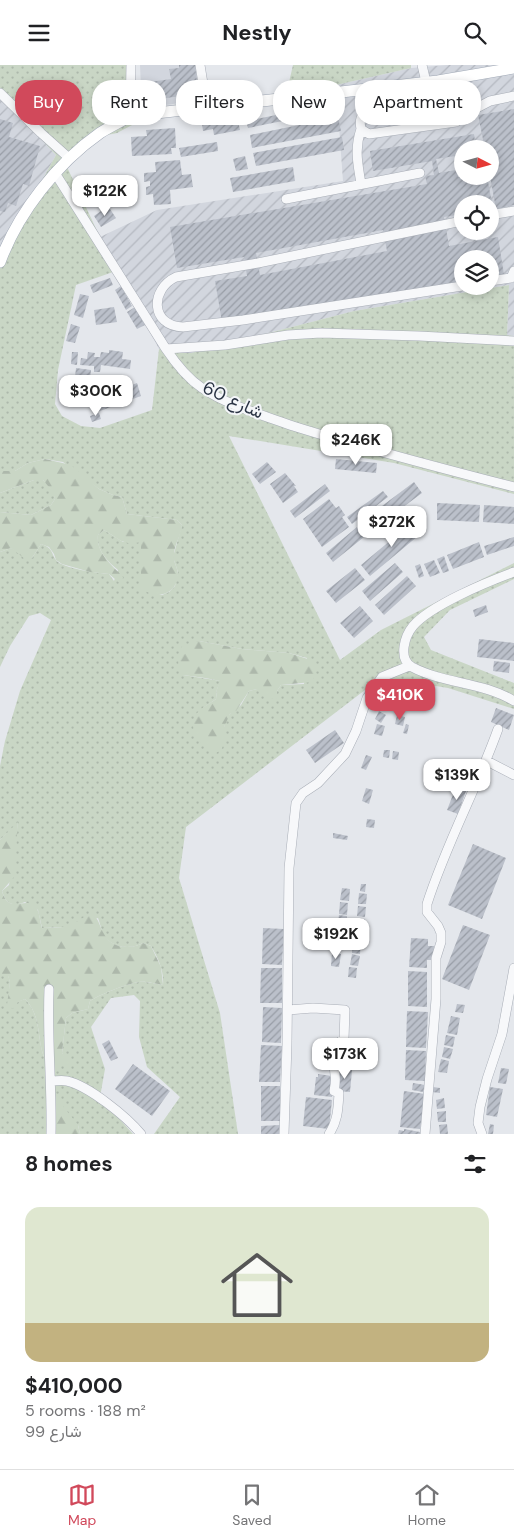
<!DOCTYPE html>
<html lang="en">
<head>
<meta charset="utf-8">
<style>
  body { margin:0; font-family:"DM Sans",Vazirmatn,sans-serif; background:#f6f6f6; color:#202124; height:100vh; display:flex; flex-direction:column; font-size:19px; white-space:nowrap }
  * { box-sizing:border-box; margin:0 }
  p { font-size:16px; color:#757577 }
  .icon { flex:none; width:28px; height:28px; fill:none; stroke:currentColor; stroke-width:2; stroke-linecap:round; stroke-linejoin:round }
  .map { position:relative; height:1069px; overflow:hidden }
  .details { display:flex; flex-direction:column; background:#fff; flex:1 }
  .details>* { flex:none }
  .guide { position:absolute; left:15px; top:15px; width:485px; height:45px; display:flex; gap:10px }
  .needle { width:32px; rotate:96deg }
  .controls { position:absolute; left:454px; top:75px; display:grid; gap:10px }
  .controls a { display:grid; place-items:center; width:45px; height:45px; border-radius:50%; background:#fff; box-shadow:0 2px 8px #0003; font-size:25px }
  .price { position:absolute; translate:-50% -42px; padding:0 11px; border-radius:10px; background:#fff; color:#222; font-size:16px; line-height:32px; filter:drop-shadow(0 1px 2px #0008) }
  .price::after { content:''; position:absolute; left:50%; top:30px; width:15px; height:11px; margin-left:-8px; background:inherit; clip-path:polygon(0 0,100% 0,50% 100%) }
  .price.on { background:#d1495b; color:#fff }
  ul { padding:0; list-style:none }
  li { display:grid; align-content:center; gap:10px; height:265px; padding:0 25px }
  li+li { border-top:1px solid #e0e0e0 }
  li span { display:grid; place-items:center; height:155px; border-radius:15px; color:#555 }
  li>.icon { margin-inline-start:auto }
  span .icon { width:90px; height:90px; fill:#fffc; stroke-width:1 }
  li b { font-size:21px }
  h2 { display:flex; justify-content:space-between; align-items:center; height:60px; padding:0 25px; font-size:21px }
  .tag { padding:0 18px; border-radius:20px; background:#fff; box-shadow:0 2px 8px #0003; font-size:18px; line-height:45px }
  .tag.on { background:#d1495b; color:#fff }
  header { display:flex; justify-content:space-between; align-items:center; height:65px; padding:0 25px; background:#fff; font-size:22px; font-weight:700 }
  .dock { display:flex; justify-content:space-around; align-items:center; height:70px; border-top:1px solid #e0e0e0; background:#fff; font-size:14px; color:#757577 }
  .dock a { display:grid; justify-items:center; gap:2px }
  .dock .on { color:#d1495b }
  .map>svg:first-child { display:block }
  .built { fill:#d2d6de }
  .industrial { fill:url(#industrial-furrows); fill-rule:evenodd }
  .grass { fill:url(#grass-dots); fill-rule:evenodd }
  .forest { fill:url(#forest-firs) }
  .building { fill:url(#building-hatch); fill-rule:evenodd }
  .lines { fill:none; stroke-linecap:round; stroke-linejoin:round }
  .minor-casing { stroke:#a9aeb7; stroke-width:10 }
  .major-casing { stroke:#a3abb8; stroke-width:12 }
  .minor { stroke:#f7f8fa; stroke-width:9 }
  .major { stroke:#fff; stroke-width:11 }
  .labels { text-anchor:middle; dominant-baseline:central; stroke-width:4; stroke-linejoin:round; paint-order:stroke }
  .street-label { font-size:18px; fill:#2b3445; stroke:#f4f6f9 }
</style>
</head>
<body>
<header><svg class="icon" aria-label="menu" viewBox="0 0 24 24"><path d="M4 6h16M4 12h16M4 18h16"/></svg>Nestly<svg class="icon" aria-label="search" viewBox="0 0 24 24"><circle cx="10" cy="10" r="6"/><path d="M15 15l6 6"/></svg></header>
<div class="map">
<svg width="514" height="1069" viewBox="0 0 514 1069">
  <defs>
    <pattern id="industrial-furrows" width="10" height="10" patternUnits="userSpaceOnUse" patternTransform="scale(1.25)"><rect width="10" height="10" fill="#d2d6de"/><path d="M-1 1l2-2M0 10L10 0M9 11l2-2" fill="none" stroke="#b4b8c0"/></pattern>
    <pattern id="grass-dots" width="8" height="8" patternUnits="userSpaceOnUse" patternTransform="scale(1.25)"><rect width="8" height="8" fill="#c9d6c5"/><path d="M2 2h.1M6 6h.1" fill="none" stroke="#adb8ab" stroke-width="1.8" stroke-linecap="round"/></pattern>
    <pattern id="forest-firs" width="22" height="20" patternUnits="userSpaceOnUse" patternTransform="scale(1.25)"><rect width="22" height="20" fill="#c9d6c5"/><path d="M5 1l3.5 6h-7zM16 11l3.5 6h-7z" fill="#adb8ab"/></pattern>
    <pattern id="building-hatch" width="6" height="6" patternUnits="userSpaceOnUse" patternTransform="scale(1.25)"><rect width="6" height="6" fill="#bbc0ca"/><path d="M-1 1l2-2M0 6l6-6M5 7l2-2" fill="none" stroke="#989da6"/></pattern>
  </defs>
  <rect width="100%" height="100%" fill="#e4e7ec"/>
  <path class="built" d="M 140,0 L 198,0 L 203,35 L 142,43 Z"/>
  <path class="industrial" d="M 447,0 L 514,0 L 514,271 L 507,270 L 509,220 L 354,246 L 191,288 L 174,288 L 159,284 L 100,172 L 157,145 L 343,116 L 336,20 L 411,3 ZM 462,84 L 490,84 L 490,111 L 462,111 ZM 462,139 L 490,139 L 490,166 L 462,166 ZM 462,194 L 490,194 L 490,221 L 462,221 Z
    M 0,31 L 56,90 L 8,177 L 0,201 Z"/>
  <path class="grass" d="M 0,0 L 131,0 L 134,59 L 117,68 L 102,71 L 67,102 L 100,172 L 113,207 L 76,220 L 58,305 L 55,339 L 62,351 L 81,361 L 100,363 L 152,345 L 159,284 L 174,288 L 191,288 L 354,246 L 509,220 L 507,270 L 514,271 L 514,429 L 394,398 L 229,371 L 340,595 L 381,565 L 514,498 L 514,514 L 450,545 L 424,572 L 431,585 L 514,618 L 514,644 L 448,623 L 382,612 L 186,762 L 179,813 L 220,948 L 238,1069 L 154,1069 L 180,1032 L 147,1002 L 139,972 L 140,936 L 134,930 L 111,933 L 91,962 L 105,1004 L 100,1032 L 133,1069 L 80,1069 L 78,1060 L 47,1069 L 0,1069 L 0,910 L 8,910 L 10,917 L 8,940 L 25,934 C 44,953 35,981 48,999 L 56,999 L 66,995 L 62,988 L 66,953 L 72,948 L 88,944 L 90,936 C 101,929 126,919 139,917 C 146,916 155,919 163,920 C 164,905 158,893 151,881 L 143,878 C 130,885 111,883 103,869 C 101,864 100,858 98,853 L 66,862 L 42,863 L 38,845 L 25,837 C 12,842 6,839 2,826 L 9,820 L 18,758 L 0,775 L 0,701 L 5,676 L 20,626 L 51,555 L 40,548 L 29,551 L 10,581 L 0,602 L 0,487 L 11,483 L 32,493 L 41,479 C 53,483 50,486 56,495 C 63,504 98,508 109,509 L 114,516 L 118,505 C 107,496 96,485 98,470 L 104,465 L 123,477 L 141,476 L 141,523 L 162,530 L 169,527 L 175,521 L 178,507 L 173,492 L 182,460 L 177,455 L 127,449 L 122,432 L 113,430 L 99,424 L 63,397 L 45,394 L 28,398 L 15,406 L 0,406 L 0,201 L 8,177 L 56,90 L 0,31 ZM 199,576 L 242,584 L 289,588 L 307,593 L 304,619 L 281,620 L 277,626 L 257,624 L 249,626 L 241,640 L 230,649 L 226,655 L 224,662 L 224,676 L 203,643 L 216,634 L 217,624 L 221,616 L 183,610 Z
    M 293,0 L 411,0 L 411,3 L 336,20 L 287,26 Z
    M 34,415 L 43,415 L 54,427 L 55,434 L 51,440 L 31,450 L 0,447 L 0,428 Z"/>
  <path class="forest" d="M 45,394 L 71,400 L 99,424 L 113,430 L 122,432 L 127,449 L 177,455 L 182,460 C 181,471 174,480 174,490 C 173,497 178,503 178,509 C 177,531 155,535 141,523 L 141,477 C 123,481 119,474 104,465 L 98,470 C 96,488 112,500 123,512 L 122,520 L 109,509 L 90,507 L 62,499 L 56,495 L 54,489 L 49,482 L 41,479 L 32,493 L 25,494 L 11,483 L 0,487 L 0,447 L 31,450 L 51,440 L 55,434 L 53,427 L 43,415 L 34,415 L 0,428 L 0,406 L 15,406 L 28,398 Z
    M 199,576 L 242,584 L 289,588 L 314,596 C 316,604 316,610 312,617 L 281,620 L 277,626 L 277,634 C 267,634 262,632 257,624 L 249,626 L 236,646 L 230,649 L 224,662 L 224,676 L 222,684 L 216,688 C 202,684 188,666 195,651 C 199,644 209,639 216,634 L 217,624 L 220,616 L 205,613 L 183,610 C 177,600 176,589 183,580 Z
    M 18,757 L 14,812 L 2,826 C 9,852 27,828 37,844 C 40,849 40,857 42,863 C 52,862 61,864 70,860 C 79,857 83,851 92,849 C 100,855 99,861 104,869 C 111,883 130,885 143,878 L 151,881 L 161,902 L 163,920 C 156,919 146,916 139,917 C 126,919 101,929 90,936 L 88,944 L 72,948 L 66,953 L 62,988 L 72,1000 L 48,999 C 35,981 44,953 25,934 L 18,937 L 13,944 L 7,940 L 10,917 L 8,911 L 0,910 L 0,775 Z
    M 46,1020 L 78,1060 L 80,1069 L 47,1069 Z"/>
  <path class="building" d="M 179,0 L 195,0 L 198,25 L 195,29 L 145,36 L 143,18 L 171,14 L 169,4 L 179,3 Z
    M 335,38 L 337,45 L 248,63 L 246,56 Z
    M 514,44 L 514,140 L 496,144 L 490,111 L 490,84 L 485,84 L 478,50 Z
    M 237,51 L 240,65 L 214,70 L 213,64 L 203,66 L 202,59 Z
    M 338,52 L 341,66 L 252,83 L 250,70 Z
    M 0,54 L 13,58 L 9,72 L 40,81 L 29,121 L 23,119 L 16,141 L 8,138 L 5,147 L 0,146 Z
    M 175,63 L 176,83 L 171,83 L 172,89 L 132,91 L 131,72 L 147,71 L 146,65 Z
    M 474,69 L 476,84 L 462,84 L 462,90 L 436,94 L 439,108 L 456,105 L 458,112 L 487,111 L 493,144 L 490,144 L 490,139 L 462,139 L 462,149 L 444,152 L 449,181 L 498,172 L 504,210 L 490,212 L 490,194 L 462,194 L 462,217 L 222,257 L 215,216 L 247,211 L 244,192 L 177,203 L 170,162 L 427,119 L 425,111 L 434,110 L 432,96 L 373,106 L 370,86 ZM 383,165 L 387,186 L 260,210 L 256,188 Z
    M 342,72 L 344,85 L 256,101 L 253,88 Z
    M 217,77 L 218,86 L 181,92 L 179,83 Z
    M 245,91 L 248,104 L 236,106 L 233,94 Z
    M 180,95 L 182,110 L 191,109 L 193,122 L 170,125 L 171,139 L 154,140 L 153,129 L 146,130 L 146,122 L 150,121 L 150,116 L 144,117 L 144,108 L 156,107 L 155,97 Z
    M 293,102 L 295,116 L 233,127 L 230,113 Z
    M 108,141 L 116,153 L 101,162 L 94,151 Z
    M 110,213 L 113,220 L 93,228 L 90,220 Z
    M 121,221 L 132,241 L 126,245 L 115,225 Z
    M 80,229 L 89,231 L 83,253 L 74,250 Z
    M 114,242 L 117,257 L 96,260 L 94,245 Z
    M 135,242 L 145,260 L 137,264 L 127,247 Z
    M 71,259 L 80,262 L 75,278 L 66,276 Z
    M 109,285 L 123,287 L 122,294 L 131,295 L 130,304 L 101,300 L 100,307 L 94,307 L 94,301 L 80,300 L 81,293 L 87,294 L 88,287 L 95,288 L 94,292 L 100,292 L 101,287 L 109,288 Z
    M 72,287 L 78,287 L 77,300 L 71,299 Z
    M 76,303 L 91,305 L 87,342 L 72,340 Z
    M 137,318 L 141,331 L 97,347 L 92,335 Z
    M 99,348 L 101,354 L 92,357 L 90,351 Z
    M 336,394 L 377,398 L 376,408 L 335,404 Z
    M 267,397 L 276,407 L 260,419 L 252,409 Z
    M 285,408 L 296,421 L 294,421 L 298,427 L 283,438 L 270,419 Z
    M 414,417 L 422,428 L 366,470 L 358,459 Z
    M 325,419 L 330,426 L 295,453 L 290,446 Z
    M 383,426 L 388,432 L 352,459 L 347,452 Z
    M 329,434 L 336,443 L 339,441 L 345,450 L 342,452 L 349,462 L 322,482 L 303,454 Z
    M 437,438 L 480,440 L 479,457 L 437,455 Z
    M 484,440 L 514,442 L 514,459 L 483,457 Z
    M 415,455 L 424,466 L 370,511 L 361,500 Z
    M 357,462 L 364,472 L 333,497 L 326,488 Z
    M 514,472 L 514,481 L 487,490 L 484,481 Z
    M 479,477 L 484,492 L 453,504 L 447,490 Z
    M 444,491 L 449,506 L 443,508 L 437,494 Z
    M 434,495 L 440,508 L 430,512 L 424,499 Z
    M 395,498 L 403,507 L 370,536 L 362,526 Z
    M 420,499 L 424,511 L 419,513 L 415,501 Z
    M 355,503 L 365,515 L 336,538 L 326,526 Z
    M 407,511 L 416,521 L 384,550 L 375,540 Z
    M 486,540 L 488,547 L 475,552 L 473,545 Z
    M 360,541 L 373,556 L 354,573 L 340,558 Z
    M 479,574 L 514,578 L 514,596 L 477,592 Z
    M 494,596 L 510,598 L 509,608 L 493,606 Z
    M 496,643 L 514,650 L 509,665 L 491,657 Z
    M 379,646 L 386,650 L 381,658 L 375,654 Z
    M 397,650 L 405,652 L 403,661 L 395,659 Z
    M 377,659 L 385,661 L 382,671 L 374,669 Z
    M 406,659 L 409,660 L 407,669 L 403,668 Z
    M 335,665 L 344,678 L 315,698 L 306,685 Z
    M 384,685 L 390,685 L 389,693 L 383,692 Z
    M 393,686 L 399,687 L 398,695 L 392,694 Z
    M 366,690 L 372,692 L 366,705 L 361,703 Z
    M 456,722 L 466,726 L 458,749 L 447,745 Z
    M 366,723 L 373,725 L 369,739 L 362,736 Z
    M 367,754 L 375,755 L 374,763 L 366,762 Z
    M 333,768 L 348,771 L 347,775 L 333,773 Z
    M 473,779 L 506,793 L 482,854 L 448,840 Z
    M 361,819 L 366,819 L 365,827 L 360,826 Z
    M 342,823 L 350,824 L 349,836 L 340,835 Z
    M 359,828 L 367,829 L 366,839 L 358,839 Z
    M 340,837 L 348,838 L 347,850 L 339,849 Z
    M 358,841 L 366,842 L 365,852 L 357,851 Z
    M 339,850 L 347,851 L 345,864 L 337,863 Z
    M 356,853 L 365,854 L 364,864 L 355,863 Z
    M 463,860 L 490,870 L 469,925 L 442,914 Z
    M 263,863 L 284,864 L 282,900 L 262,899 Z
    M 335,864 L 345,865 L 344,874 L 334,873 Z
    M 354,865 L 363,866 L 362,876 L 353,875 Z
    M 411,873 L 428,874 L 428,881 L 434,881 L 433,895 L 427,895 L 427,903 L 409,902 Z
    M 334,875 L 343,876 L 341,887 L 332,886 Z
    M 353,878 L 361,878 L 360,889 L 352,888 Z
    M 332,888 L 341,889 L 339,902 L 331,901 Z
    M 352,889 L 360,891 L 358,901 L 350,900 Z
    M 349,902 L 357,903 L 356,913 L 348,912 Z
    M 261,903 L 282,903 L 282,938 L 260,938 Z
    M 408,906 L 427,907 L 427,942 L 408,941 Z
    M 457,939 L 465,940 L 463,948 L 455,947 Z
    M 263,942 L 282,943 L 281,978 L 262,977 Z
    M 407,946 L 428,947 L 426,983 L 406,982 Z
    M 451,951 L 460,953 L 457,970 L 447,968 Z
    M 446,970 L 455,972 L 453,982 L 444,980 Z
    M 109,975 L 118,993 L 111,996 L 102,979 Z
    M 261,980 L 282,981 L 280,1017 L 259,1017 Z
    M 444,982 L 453,984 L 450,994 L 442,992 Z
    M 406,985 L 426,986 L 425,1016 L 405,1015 Z
    M 339,986 L 353,988 L 352,1003 L 338,1002 Z
    M 441,994 L 449,996 L 447,1008 L 438,1007 Z
    M 133,999 L 170,1026 L 152,1051 L 115,1024 Z
    M 501,1003 L 509,1004 L 506,1019 L 498,1018 Z
    M 341,1004 L 352,1005 L 350,1027 L 339,1026 L 340,1019 L 337,1019 L 338,1006 L 341,1006 Z
    M 318,1009 L 332,1011 L 332,1032 L 314,1030 L 316,1012 L 318,1012 Z
    M 413,1018 L 425,1020 L 423,1027 L 412,1025 Z
    M 261,1021 L 280,1021 L 280,1056 L 261,1056 Z
    M 433,1022 L 440,1023 L 440,1028 L 432,1027 Z
    M 490,1022 L 503,1024 L 497,1052 L 486,1050 Z
    M 404,1026 L 425,1029 L 420,1064 L 400,1062 Z
    M 306,1032 L 332,1035 L 329,1064 L 303,1061 Z
    M 444,1033 L 445,1043 L 437,1044 L 436,1035 Z
    M 446,1046 L 446,1057 L 438,1057 L 437,1047 Z
    M 447,1059 L 448,1069 L 440,1069 L 439,1060 Z
    M 490,1059 L 494,1060 L 493,1069 L 488,1069 Z
    M 280,1060 L 280,1069 L 261,1069 L 261,1061 Z
    M 404,1064 L 420,1067 L 420,1069 L 398,1069 L 399,1065 L 404,1066 Z"/>
  <g class="lines">
    <defs>
      <path id="minor" d="M 200,0 L 207,43
        M 422,0 L 426,17
        M 438,16 L 417,33 L 367,44 C 361,51 359,55 361,64 L 369,69 L 456,57 L 471,46 L 490,36 L 514,31
        M 0,28 L 41,68 L 69,93
        M 130,51 L 131,0
        M 361,64 C 354,85 358,99 361,119
        M 55,108 L 166,284 C 176,299 187,313 202,323 C 229,341 263,350 293,361 C 366,384 440,403 514,422
        M 286,134 L 420,108
        M 490,150 L 514,146
        M 462,156 L 258,198 L 176,212 C 150,224 150,261 183,262 L 243,255 L 462,221
        M 490,216 L 511,213 L 514,206
        M 166,284 L 225,280 L 288,270 L 321,268 L 419,271 L 514,276
        M 514,507 C 487,517 431,540 413,561 C 408,567 405,575 404,582 C 403,590 405,598 412,602 C 444,619 483,617 514,636
        M 487,696 L 514,710
        M 49,924 C 47,973 52,1021 51,1069
        M 288,945 L 313,943 L 345,945 L 344,974 C 330,980 334,998 335,1010 C 336,1015 335,1021 334,1026 L 339,1028 C 338,1043 338,1056 329,1069
        M 51,1016 C 56,1016 62,1015 67,1016 C 89,1021 127,1052 141,1069
        M 284,1069 L 287,979 L 289,803 L 296,738 L 303,728 L 318,718 L 345,689 L 356,666 L 367,633 L 382,612 L 409,601
        M 425,1069 L 436,934 L 436,893 L 441,877 L 441,868 L 438,861 L 427,847 L 427,839 C 446,779 477,723 498,664
        M 482,1069 L 478,1058 L 480,1042 L 487,1014 L 502,969 L 514,903"/>
      <path id="major" d="M 0,197 C 18,148 57,98 100,68 C 109,62 120,57 130,51 L 438,16 L 514,3"/>
    </defs>
    <use href="#minor" class="minor-casing"/>
    <use href="#major" class="major-casing"/>
    <use href="#minor" class="minor"/>
    <use href="#major" class="major"/>
  </g>
  <g class="labels">
    <g class="street-label">
      <text transform="translate(233 335) rotate(25)">شارع 60</text>
    </g>
  </g>
</svg>
<div class="controls">
<a><svg class="needle" viewBox="-14 -14 28 28"><path d="M0-13l5 13h-10z" fill="#e53935"/><path d="M0 13l5-13h-10z" fill="#757577"/></svg></a>
<a><svg class="icon" aria-label="locate" viewBox="0 0 24 24"><circle cx="12" cy="12" r="6"/><path d="M12 2v4M12 18v4M2 12h4M18 12h4"/></svg></a>
<a><svg class="icon" aria-label="layers" viewBox="0 0 24 24"><path d="M12 4l9 5-9 5-9-5zM3 14l9 5 9-5"/></svg></a>
</div>
<b class="price" style="left:105px;top:152px">$122K</b>
<b class="price" style="left:96px;top:352px">$300K</b>
<b class="price" style="left:356px;top:401px">$246K</b>
<b class="price" style="left:392px;top:483px">$272K</b>
<b class="price on" style="left:400px;top:656px">$410K</b>
<b class="price" style="left:457px;top:736px">$139K</b>
<b class="price" style="left:336px;top:895px">$192K</b>
<b class="price" style="left:345px;top:1015px">$173K</b>
<div class="guide">
<a class="tag on">Buy</a>
<a class="tag">Rent</a>
<a class="tag">Filters</a>
<a class="tag">New</a>
<a class="tag">Apartment</a>
</div>
</div>
<section class="details">
<h2>8 homes<svg class="icon" aria-label="filters" viewBox="0 0 24 24"><path d="M4 7h16M4 17h16"/><circle cx="9" cy="7" r="2"/><circle cx="15" cy="17" r="2"/></svg></h2>
<ul>
<li><span style="background:linear-gradient(#dfe7d0 75%,#c2b280 0)"><svg class="icon" aria-label="home" viewBox="0 0 24 24"><path d="M3 11l9-7 9 7M6 9v11h12V9"/></svg></span><div><b>$410,000</b><p>5 rooms · 188 m²</p><p>شارع 99</p></div></li>
</ul>
</section>
<nav class="dock">
<a class="on"><svg class="icon" aria-label="map" viewBox="0 0 24 24"><path d="M3 6l6-2 6 2 6-2v14l-6 2-6-2-6 2zM9 4v14M15 6v14"/></svg>Map</a>
<a><svg class="icon" aria-label="saved" viewBox="0 0 24 24"><path d="M7 4h10v16l-5-4-5 4z"/></svg>Saved</a>
<a><svg class="icon" aria-label="home" viewBox="0 0 24 24"><path d="M3 11l9-7 9 7M6 9v11h12V9"/></svg>Home</a>
</nav>
</body>
</html>
